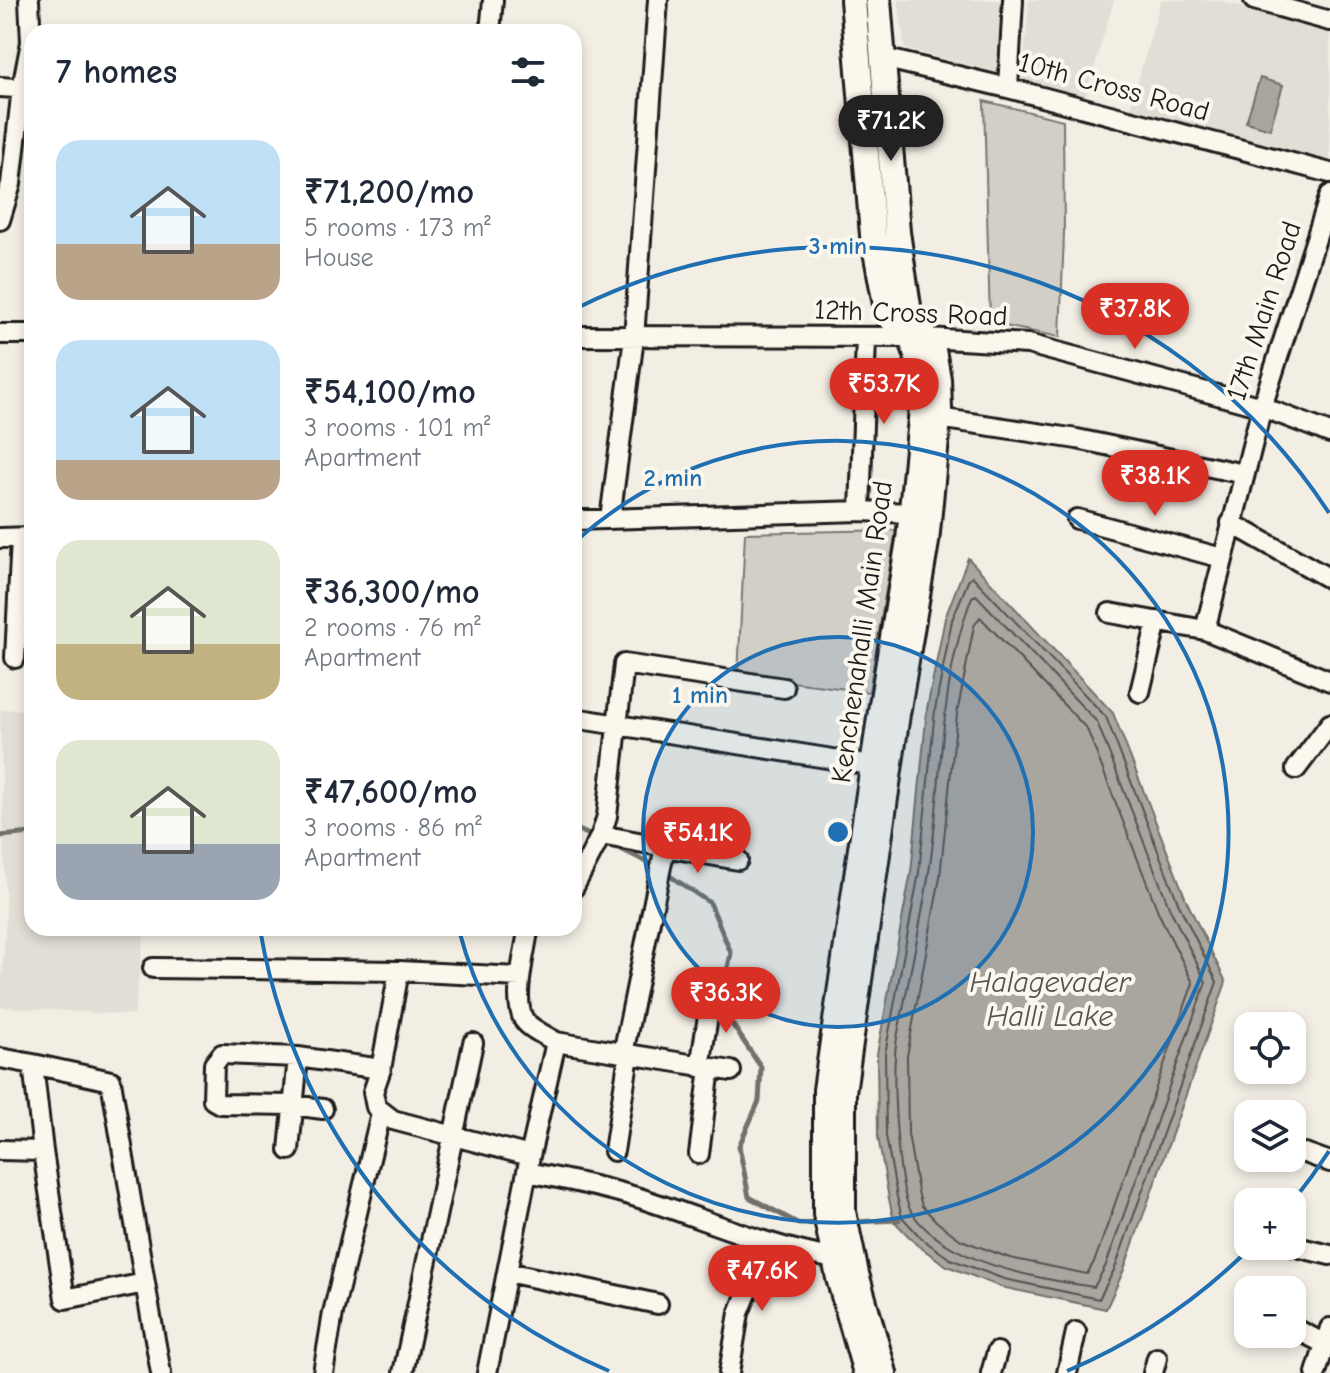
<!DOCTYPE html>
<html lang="en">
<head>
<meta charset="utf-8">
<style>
  body { margin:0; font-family:"Comic Neue",sans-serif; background:#f6f6f7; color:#1f2937; height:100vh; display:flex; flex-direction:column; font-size:30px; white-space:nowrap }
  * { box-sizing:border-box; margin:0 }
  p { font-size:26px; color:#747a83 }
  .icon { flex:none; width:44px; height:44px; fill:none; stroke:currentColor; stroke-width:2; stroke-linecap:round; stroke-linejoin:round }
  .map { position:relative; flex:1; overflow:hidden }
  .sheet { position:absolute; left:24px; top:24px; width:558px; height:912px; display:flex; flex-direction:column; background:#fff; border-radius:24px; box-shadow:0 4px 12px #0003 }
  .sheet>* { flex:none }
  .controls { position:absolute; left:1234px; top:1012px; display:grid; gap:16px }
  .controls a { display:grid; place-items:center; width:72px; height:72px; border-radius:16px; background:#fff; box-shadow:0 4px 12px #0003; font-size:40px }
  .price { position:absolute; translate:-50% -68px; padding:0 18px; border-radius:28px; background:#d93025; color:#fff; font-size:26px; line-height:52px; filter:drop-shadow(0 2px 4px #0008) }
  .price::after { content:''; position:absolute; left:50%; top:48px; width:24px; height:18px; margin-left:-12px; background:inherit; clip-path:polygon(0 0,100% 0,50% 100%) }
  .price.selected { background:#222; color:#fff }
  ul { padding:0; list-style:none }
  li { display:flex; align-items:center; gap:24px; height:200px; padding:0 32px }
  li span { display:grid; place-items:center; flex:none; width:224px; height:160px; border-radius:24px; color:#555 }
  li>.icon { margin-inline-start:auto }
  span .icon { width:96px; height:96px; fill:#fffc; stroke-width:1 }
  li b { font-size:34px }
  h2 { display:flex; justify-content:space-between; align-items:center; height:96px; padding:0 32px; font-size:34px }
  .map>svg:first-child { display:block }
  .built { fill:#e2ded5 }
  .green { fill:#d2cfc6; stroke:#777671; stroke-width:2 }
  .water { fill:#a9a6a0; stroke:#716f6b; stroke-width:2 }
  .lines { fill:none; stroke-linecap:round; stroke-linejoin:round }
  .shore { stroke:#545351; stroke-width:2 }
  .stream { stroke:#716f6b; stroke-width:5 }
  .minor-casing { stroke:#1c1c1c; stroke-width:24 }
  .major-casing { stroke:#1c1c1c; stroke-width:30 }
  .minor { stroke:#fbf7ec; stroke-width:18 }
  .major { stroke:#fbf7ec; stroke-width:24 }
  .ring { fill:none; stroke:#1f6fb2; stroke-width:4 }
  .labels { text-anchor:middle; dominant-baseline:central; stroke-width:8; stroke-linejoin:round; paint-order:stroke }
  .street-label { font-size:28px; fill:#1c1c1c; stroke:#fbf7ec }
  .water-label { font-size:30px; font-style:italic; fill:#545351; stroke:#fbf7ec }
  .centre { fill:#1f6fb2; stroke:#fbf7ec; stroke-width:4 }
  .ring-label { font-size:24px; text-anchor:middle; font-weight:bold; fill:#1f6fb2; stroke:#fbf7ec; stroke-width:8; stroke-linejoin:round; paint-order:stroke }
</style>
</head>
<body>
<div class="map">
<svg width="1330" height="1373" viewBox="0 0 1330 1373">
  <rect width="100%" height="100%" fill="#f2eee4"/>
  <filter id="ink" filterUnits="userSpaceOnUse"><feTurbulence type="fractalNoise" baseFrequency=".0125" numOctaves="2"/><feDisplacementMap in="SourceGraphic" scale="16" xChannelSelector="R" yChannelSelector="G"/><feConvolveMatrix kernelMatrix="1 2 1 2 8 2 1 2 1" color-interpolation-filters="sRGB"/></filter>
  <g filter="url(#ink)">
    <path class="built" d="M 898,0 L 1002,0 L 1001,73 L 905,49 Z
      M 1029,0 L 1114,0 L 1085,99 L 1022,82 Z
      M 1161,0 L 1218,0 L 1330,32 L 1330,158 L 1327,169 L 1129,112 Z
      M 32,709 L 32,928 L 145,928 L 134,1015 L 0,1007 L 6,918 L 0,710 Z"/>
    <path class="green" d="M 984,101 L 1063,120 L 1064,233 L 1060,337 L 990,323 Z
      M 896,530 L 869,692 L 738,675 L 745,533 Z"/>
    <path class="water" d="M 1260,78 L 1283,85 L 1270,129 L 1246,122 Z
      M 968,558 L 1113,713 L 1187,902 L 1226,982 L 1123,1272 L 1106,1309 L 1001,1287 L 947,1266 L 917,1245 L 894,1221 L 889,1199 L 878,1137 L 877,1054 L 911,872 L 927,709 L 945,618 Z"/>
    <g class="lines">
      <path class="shore" d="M 972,576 L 1106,717 L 1179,905 L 1217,982 L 1115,1268 L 1099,1299 L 1004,1279 L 950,1259 L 922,1239 L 902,1217 L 897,1197 L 886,1136 L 885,1054 L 919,873 L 935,710 L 952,620 L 969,579 Z
        M 976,595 L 1097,722 L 1170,909 L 1206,982 L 1106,1265 L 1094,1287 C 1037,1278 947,1264 912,1213 C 897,1191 893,1087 895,1057 C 895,1040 901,1021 904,1004 C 913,960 922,916 929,872 C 943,781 938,684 972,597 Z
        M 980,617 L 1087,729 L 1159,914 L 1193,983 L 1095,1260 L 1087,1274 L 1010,1258 L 961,1240 L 937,1222 L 922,1206 L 918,1192 L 908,1134 L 907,1056 L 940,877 L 957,714 L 974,626 Z"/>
      <path class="stream" d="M 574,828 L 594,837
        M 0,836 L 32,833
        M 615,846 L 655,866
        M 664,872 L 710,903 L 731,953 L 720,1006 L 761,1067 L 759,1101 L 739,1146 L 749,1197 L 799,1224 L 819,1223
        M 853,1222 L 899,1220"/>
      <defs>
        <path id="minor" d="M 1254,0 L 1330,21
          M 490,32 L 493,0
          M 883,58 L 1008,88 L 1330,173
          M 0,87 L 32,89
          M 1008,88 L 1013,0
          M 0,220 L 11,184 L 22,88 L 31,42 L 29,0
          M 0,334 L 32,334
          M 574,336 L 911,337 L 1028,344 L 1262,407 L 1330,433
          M 938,418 L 1077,439 L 1244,474
          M 860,511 L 866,338
          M 610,519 L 634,338 L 658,0
          M 1077,519 L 1222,558
          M 574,520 L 860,511 L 912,513
          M 1231,523 L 1330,579
          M 0,538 L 32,537
          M 1110,613 L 1205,630 L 1330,681
          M 1205,630 L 1262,407 L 1330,195
          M 15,658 L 21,538
          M 1140,692 L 1157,621
          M 574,718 L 883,767
          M 1296,769 L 1330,724
          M 601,835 L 665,847 L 623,1054
          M 665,847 L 738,860
          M 574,887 L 601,835 L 607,816 L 624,664 L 784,688
          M 153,968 L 399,971 L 520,977
          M 399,971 L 381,1069 L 373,1092 L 376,1107 L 393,1120 L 530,1156
          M 556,1042 L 731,1071
          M 0,1058 L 33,1064
          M 700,1067 L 711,997
          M 323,1109 L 292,1105 L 220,1104 L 213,1100 L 214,1064 L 222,1054 L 298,1057 L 381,1069
          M 0,1150 L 43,1151 L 65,1299 L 145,1283 L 161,1373
          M 289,1150 L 298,1057
          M 43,1151 L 33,1064 L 111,1081 L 145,1283
          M 614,1151 L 629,1055
          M 1305,1153 L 1330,1162
          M 699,1154 L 710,1068
          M 527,1172 C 564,1179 600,1186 636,1197 C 703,1218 766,1247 836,1259
          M 1292,1246 L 1330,1255
          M 507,1272 L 658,1304
          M 1292,1327 L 1325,1344
          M 323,1373 L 333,1313 L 381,1113
          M 403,1373 L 473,1043
          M 487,1373 L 530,1156 L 556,1042 C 547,1036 530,1029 524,1020 C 512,1000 525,953 528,931 L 532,928
          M 729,1373 L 739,1313 L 767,1244
          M 991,1373 L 997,1352
          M 1067,1373 L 1076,1332
          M 1153,1373 L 1157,1358
          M 1316,1373 L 1330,1328"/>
        <path id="major" d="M 853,0 L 873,235 L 888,315 L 911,337 L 917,355 L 922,409 L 909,540 L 881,711 L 826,1090 L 826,1214 L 839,1278 L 866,1373
          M 878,0 L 897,232 L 909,313 L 933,350 L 938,379 L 939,409 L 926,542 L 897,714 L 843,1092 L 843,1212 L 856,1274 L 884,1373"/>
      </defs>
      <use href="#minor" class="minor-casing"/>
      <use href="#major" class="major-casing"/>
      <use href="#minor" class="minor"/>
      <use href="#major" class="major"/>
    </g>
  </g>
  <circle cx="838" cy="832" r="195" fill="#1f6fb2" fill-opacity=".12"/>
  <g class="ring">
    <circle cx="838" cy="832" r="195"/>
    <path d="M576 541A391 391 0 1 1 459 930"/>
    <path d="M1329 1151A586 586 0 0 1 1293 1201M1252 1246A586 586 0 0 1 1067 1371M609 1371A586 586 0 0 1 260 929M577 308A586 586 0 0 1 1329 513"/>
  </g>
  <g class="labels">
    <g class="street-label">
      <text transform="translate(1114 87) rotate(15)">10th Cross Road</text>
      <text transform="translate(1264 311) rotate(-72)">17th Main Road</text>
      <text transform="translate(911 313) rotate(2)">12th Cross Road</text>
      <text transform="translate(862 632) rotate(-82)">Kenchenahalli Main Road</text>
    </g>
    <g class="water-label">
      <text x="1050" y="982">Halagevader<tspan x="1050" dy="34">Halli Lake</tspan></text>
    </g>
  </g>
  <circle cx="838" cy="832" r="12" class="centre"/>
  <g class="ring-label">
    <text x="838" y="254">3 min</text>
    <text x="673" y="486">2 min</text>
    <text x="700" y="703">1 min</text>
  </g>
</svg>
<div class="controls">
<a><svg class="icon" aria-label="locate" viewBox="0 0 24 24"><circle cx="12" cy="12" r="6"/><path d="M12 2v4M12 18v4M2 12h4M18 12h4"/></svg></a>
<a><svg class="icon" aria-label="layers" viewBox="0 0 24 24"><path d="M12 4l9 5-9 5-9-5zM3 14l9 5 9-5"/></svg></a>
<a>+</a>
<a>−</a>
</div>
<b class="price selected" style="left:891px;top:163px">₹71.2K</b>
<b class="price" style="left:1135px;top:351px">₹37.8K</b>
<b class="price" style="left:884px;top:426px">₹53.7K</b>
<b class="price" style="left:1155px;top:518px">₹38.1K</b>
<b class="price" style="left:698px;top:875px">₹54.1K</b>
<b class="price" style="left:726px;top:1035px">₹36.3K</b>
<b class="price" style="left:762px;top:1313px">₹47.6K</b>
<section class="sheet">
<h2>7 homes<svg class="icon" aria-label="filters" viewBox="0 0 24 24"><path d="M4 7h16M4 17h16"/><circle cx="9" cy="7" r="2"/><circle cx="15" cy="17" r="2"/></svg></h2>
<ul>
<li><span style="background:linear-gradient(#bfe0f5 65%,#b9a48a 0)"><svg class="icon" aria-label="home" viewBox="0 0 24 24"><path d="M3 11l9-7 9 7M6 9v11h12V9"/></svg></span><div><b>₹71,200/mo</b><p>5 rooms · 173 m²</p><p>House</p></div></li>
<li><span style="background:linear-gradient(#bfe0f5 75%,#b9a48a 0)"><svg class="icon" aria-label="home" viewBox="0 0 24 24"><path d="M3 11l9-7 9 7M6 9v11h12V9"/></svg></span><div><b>₹54,100/mo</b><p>3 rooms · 101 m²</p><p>Apartment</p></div></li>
<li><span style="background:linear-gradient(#dfe7d0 65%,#c2b280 0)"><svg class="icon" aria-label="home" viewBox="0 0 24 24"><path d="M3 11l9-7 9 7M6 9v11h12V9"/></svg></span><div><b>₹36,300/mo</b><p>2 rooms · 76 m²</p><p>Apartment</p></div></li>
<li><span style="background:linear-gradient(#dfe7d0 65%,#9aa5b1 0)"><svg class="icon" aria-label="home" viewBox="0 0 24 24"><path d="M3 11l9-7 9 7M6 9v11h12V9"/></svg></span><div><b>₹47,600/mo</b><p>3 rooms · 86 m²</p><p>Apartment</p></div></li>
</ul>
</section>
</div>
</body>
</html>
